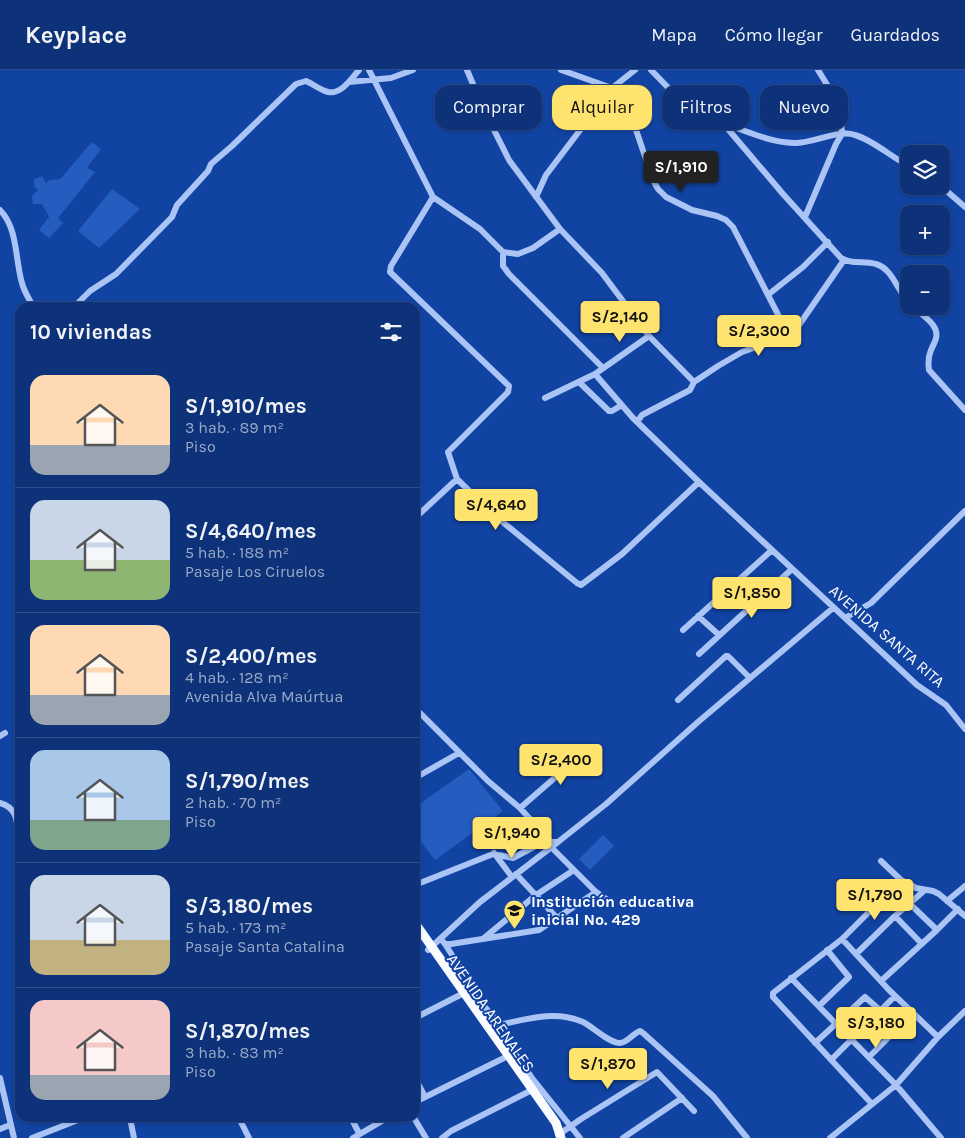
<!DOCTYPE html>
<html lang="es">
<head>
<meta charset="utf-8">
<style>
  body { margin:0; font-family:Karla,sans-serif; background:#1b3e81; color:#f1f3f6; height:100vh; display:flex; flex-direction:column; font-size:19px; white-space:nowrap }
  * { box-sizing:border-box; margin:0 }
  p { font-size:16px; color:#9aaac7 }
  .icon { flex:none; width:28px; height:28px; fill:none; stroke:currentColor; stroke-width:2; stroke-linecap:round; stroke-linejoin:round }
  .map { position:relative; flex:1; overflow:hidden }
  .side { position:absolute; left:15px; top:232px; width:405px; height:820px; display:flex; flex-direction:column; background:#0d327a; border-radius:15px; box-shadow:0 1px 4px #0004,0 0 0 1px #2d4d8b }
  .side>* { flex:none }
  .top-card { position:absolute; left:435px; top:15px; width:455px; height:45px; display:flex; gap:10px }
  .fabs { position:absolute; left:900px; top:75px; display:grid; gap:10px }
  .fabs a { display:grid; place-items:center; width:50px; height:50px; border-radius:10px; background:#0d327a; box-shadow:0 1px 4px #0004,0 0 0 1px #2d4d8b; font-size:25px }
  .price { position:absolute; translate:-50% -42px; padding:0 11px; border-radius:5px; background:#ffe36f; color:#111; font-size:16px; line-height:32px; filter:drop-shadow(0 1px 2px #0008) }
  .price::after { content:''; position:absolute; left:50%; top:30px; width:15px; height:11px; margin-left:-8px; background:inherit; clip-path:polygon(0 0,100% 0,50% 100%) }
  .price.on { background:#222; color:#fff }
  ul { padding:0; list-style:none }
  li { display:flex; align-items:center; gap:15px; height:125px; padding:0 15px }
  li+li { border-top:1px solid #2d4d8b }
  li span { display:grid; place-items:center; flex:none; width:140px; height:100px; border-radius:15px; color:#555 }
  li>.icon { margin-inline-start:auto }
  span .icon { width:60px; height:60px; fill:#fffc; stroke-width:1 }
  li b { font-size:21px }
  h2 { display:flex; justify-content:space-between; align-items:center; height:60px; padding:0 15px; font-size:21px }
  .pill { padding:0 18px; border-radius:15px; background:#0d327a; box-shadow:0 1px 4px #0004,0 0 0 1px #2d4d8b; font-size:18px; line-height:45px }
  .pill.on { background:#ffe36f; color:#111 }
  header { display:flex; align-items:center; gap:30px; box-sizing:border-box; height:70px; padding:0 25px; background:#0d327a; border-bottom:1px solid #2d4d8b }
  header strong { font-size:24px }
  nav { display:flex; gap:28px; margin-inline-start:auto; font-size:18px }
  .map>svg:first-child { display:block }
  .green { fill:#245cc0 }
  .lines { fill:none; stroke-linecap:round; stroke-linejoin:round }
  .minor { stroke:#aac5f5; stroke-width:6 }
  .major { stroke:#f9fbff; stroke-width:9 }
  .labels { text-anchor:middle; dominant-baseline:central; stroke-width:4; stroke-linejoin:round; paint-order:stroke }
  .street-label { font-size:16px; fill:#fff; stroke:#1143a2 }
  .poi-label { font-size:16px; font-weight:bold; fill:#fff; stroke:#1143a2; text-anchor:start }
</style>
</head>
<body>
<header>
<strong>Keyplace</strong>
<nav><a>Mapa</a><a>Cómo llegar</a><a>Guardados</a></nav>
</header>
<div class="map">
<svg width="965" height="1068" viewBox="0 0 965 1068">
  <rect width="100%" height="100%" fill="#1143a2"/>
  <path class="green" d="M 92,72 L 101,79 L 87,98 L 95,102 L 58,148 L 63,153 L 49,168 L 39,160 L 49,147 L 42,134 L 33,134 L 32,126 L 38,120 L 34,116 L 34,109 L 42,106 L 46,113 L 49,110 L 60,109 Z
    M 112,119 L 140,139 L 99,178 L 78,161 Z
    M 469,699 L 503,741 L 435,790 L 415,764 L 415,737 Z
    M 603,765 L 614,776 L 590,800 L 579,789 Z"/>
  <g class="lines">
    <path class="minor" d="M 369,0 L 433,127 L 480,159 L 503,182 L 518,184 L 533,178 L 560,159
      M 467,0 L 484,40 L 509,90 L 560,159 L 602,203 L 649,266 L 694,312
      M 561,0 L 612,18 L 633,51 L 653,110 L 658,119 L 666,127 L 692,140 L 717,146 L 726,150 L 733,157 L 787,262
      M 651,0 L 684,34 L 722,52 L 783,124 L 841,188 C 852,195 864,190 876,194 C 893,199 897,221 909,232
      M 349,12 L 391,8 L 413,0
      M 723,53 C 746,61 769,72 794,73 C 812,74 838,59 855,65 C 873,70 891,87 909,96
      M 941,116 L 965,137
      M 433,127 L 391,196 L 390,202 L 509,316 L 508,322 L 448,382 L 457,409 L 494,445 L 577,513 L 581,515 L 622,484 L 699,412
      M 536,127 L 546,105 L 612,18 L 635,0
      M 0,140 C 18,158 15,190 22,213 C 24,222 30,230 34,238
      M 805,147 L 836,74 L 842,64 L 840,36 L 818,0
      M 503,182 L 503,196 L 509,204 L 603,298
      M 769,224 L 803,197 L 828,172
      M 913,236 C 919,243 928,248 933,255 C 940,265 935,271 931,280 C 928,287 928,293 929,300 L 965,340
      M 73,238 L 90,221 L 116,204 L 172,147 L 177,135 L 208,101 L 211,94 L 232,76 L 296,14 L 306,11 C 313,14 320,20 328,22 C 341,25 352,8 359,0
      M 595,304 L 633,348 L 699,412 L 917,615 L 946,635 L 965,659
      M 579,312 L 609,341 L 612,341 L 622,335
      M 545,328 L 595,304 L 649,266
      M 637,352 L 642,345 L 690,320 L 694,312 L 718,296 L 742,282 L 773,271 L 799,255 L 844,190
      M 415,448 L 457,409
      M 698,546 L 719,565
      M 845,548 L 871,533 L 965,441
      M 683,560 L 772,480
      M 699,584 L 792,499
      M 678,630 L 726,586 L 728,586 L 750,608
      M 415,638 L 488,711 L 520,738 L 550,771
      M 0,666 L 5,663
      M 415,708 L 459,683
      M 0,733 C 21,739 16,757 20,775
      M 520,738 L 589,678
      M 551,777 L 596,822 L 609,831
      M 494,783 L 512,807
      M 881,791 L 901,810 L 916,818 L 933,821 L 939,824 L 965,846
      M 516,804 L 557,848
      M 415,815 L 493,784 L 513,788 L 543,772 L 558,772 L 606,734 L 698,652 L 833,538
      M 947,831 L 965,816
      M 910,834 L 937,860
      M 895,846 L 922,874
      M 484,868 L 536,825 L 574,800
      M 441,869 L 445,874 L 451,874 L 539,860 L 596,822
      M 842,869 L 889,920 L 938,967
      M 445,874 L 459,896 L 470,921 L 493,946 L 503,966 L 532,1008 L 580,1068
      M 428,880 L 480,832 L 558,772
      M 856,884 L 895,846 L 925,820
      M 791,908 L 896,1015 L 941,1068
      M 881,911 L 937,860 L 958,839
      M 819,936 L 849,907 L 827,880
      M 415,948 L 464,923
      M 499,955 C 527,949 555,940 583,952 C 593,957 609,973 620,973 C 627,973 632,964 640,961 L 643,963 L 713,1026 L 747,1068
      M 815,973 L 865,927 L 881,941
      M 869,987 L 896,960
      M 831,990 L 895,926
      M 0,1008 L 14,1068
      M 415,1008 L 425,1027
      M 415,1032 L 504,988
      M 872,1034 L 773,927 L 773,923 L 842,869 L 901,810
      M 130,1048 L 134,1068
      M 239,1048 L 249,1068
      M 351,1048 L 359,1063
      M 414,1048 L 426,1068
      M 0,1059 L 10,1055
      M 558,1065 L 581,1049 L 657,1002 L 694,1041
      M 32,1068 L 83,1048
      M 353,1068 L 387,1048
      M 442,1068 L 451,1061 L 528,1022
      M 623,1068 L 682,1028
      M 830,1068 L 896,1015 L 938,967 L 965,941"/>
    <path class="major" d="M 415,853 L 556,1053 L 561,1068"/>
  </g>
  <defs>
    <symbol id="school-pin" viewBox="-11 -11 22 30"><path d="M0 17L-7.5 6A9.5 9.5 0 1 1 7.5 6Z" fill="#ffe36f" stroke="#1143a2"/><path d="M0-5L7-2L0 1L-7-2ZM-4 1L0 2.5L4 1V4Q0 6-4 4Z" fill="#111"/></symbol>
  </defs>
  <g fill-rule="evenodd">
    <use href="#school-pin" x="502" y="828" width="25" height="34"/>
  </g>
  <g class="labels">
    <g class="street-label">
      <text transform="translate(887 566) rotate(41)">AVENIDA SANTA RITA</text>
      <text transform="translate(491 943) rotate(55)">AVENIDA ARENALES</text>
    </g>
    <g class="poi-label">
      <text x="531" y="831">Institución educativa<tspan x="531" dy="18">inicial No. 429</tspan></text>
    </g>
  </g>
</svg>
<div class="fabs">
<a><svg class="icon" aria-label="layers" viewBox="0 0 24 24"><path d="M12 4l9 5-9 5-9-5zM3 14l9 5 9-5"/></svg></a>
<a>+</a>
<a>−</a>
</div>
<b class="price on" style="left:681px;top:123px">S/1,910</b>
<b class="price" style="left:620px;top:273px">S/2,140</b>
<b class="price" style="left:759px;top:287px">S/2,300</b>
<b class="price" style="left:496px;top:461px">S/4,640</b>
<b class="price" style="left:752px;top:549px">S/1,850</b>
<b class="price" style="left:561px;top:716px">S/2,400</b>
<b class="price" style="left:512px;top:789px">S/1,940</b>
<b class="price" style="left:875px;top:851px">S/1,790</b>
<b class="price" style="left:876px;top:979px">S/3,180</b>
<b class="price" style="left:608px;top:1020px">S/1,870</b>
<div class="top-card">
<a class="pill">Comprar</a>
<a class="pill on">Alquilar</a>
<a class="pill">Filtros</a>
<a class="pill">Nuevo</a>
</div>
<section class="side">
<h2>10 viviendas<svg class="icon" aria-label="filters" viewBox="0 0 24 24"><path d="M4 7h16M4 17h16"/><circle cx="9" cy="7" r="2"/><circle cx="15" cy="17" r="2"/></svg></h2>
<ul>
<li><span style="background:linear-gradient(#ffd9b3 70%,#9aa5b1 0)"><svg class="icon" aria-label="home" viewBox="0 0 24 24"><path d="M3 11l9-7 9 7M6 9v11h12V9"/></svg></span><div><b>S/1,910/mes</b><p>3 hab. · 89 m²</p><p>Piso</p></div></li>
<li><span style="background:linear-gradient(#c9d6e8 60%,#8fb573 0)"><svg class="icon" aria-label="home" viewBox="0 0 24 24"><path d="M3 11l9-7 9 7M6 9v11h12V9"/></svg></span><div><b>S/4,640/mes</b><p>5 hab. · 188 m²</p><p>Pasaje Los Ciruelos</p></div></li>
<li><span style="background:linear-gradient(#ffd9b3 70%,#9aa5b1 0)"><svg class="icon" aria-label="home" viewBox="0 0 24 24"><path d="M3 11l9-7 9 7M6 9v11h12V9"/></svg></span><div><b>S/2,400/mes</b><p>4 hab. · 128 m²</p><p>Avenida Alva Maúrtua</p></div></li>
<li><span style="background:linear-gradient(#a9c7e8 70%,#7fa58c 0)"><svg class="icon" aria-label="home" viewBox="0 0 24 24"><path d="M3 11l9-7 9 7M6 9v11h12V9"/></svg></span><div><b>S/1,790/mes</b><p>2 hab. · 70 m²</p><p>Piso</p></div></li>
<li><span style="background:linear-gradient(#c9d6e8 65%,#c2b280 0)"><svg class="icon" aria-label="home" viewBox="0 0 24 24"><path d="M3 11l9-7 9 7M6 9v11h12V9"/></svg></span><div><b>S/3,180/mes</b><p>5 hab. · 173 m²</p><p>Pasaje Santa Catalina</p></div></li>
<li><span style="background:linear-gradient(#f6c9c9 75%,#9aa5b1 0)"><svg class="icon" aria-label="home" viewBox="0 0 24 24"><path d="M3 11l9-7 9 7M6 9v11h12V9"/></svg></span><div><b>S/1,870/mes</b><p>3 hab. · 83 m²</p><p>Piso</p></div></li>
</ul>
</section>
</div>
</body>
</html>
